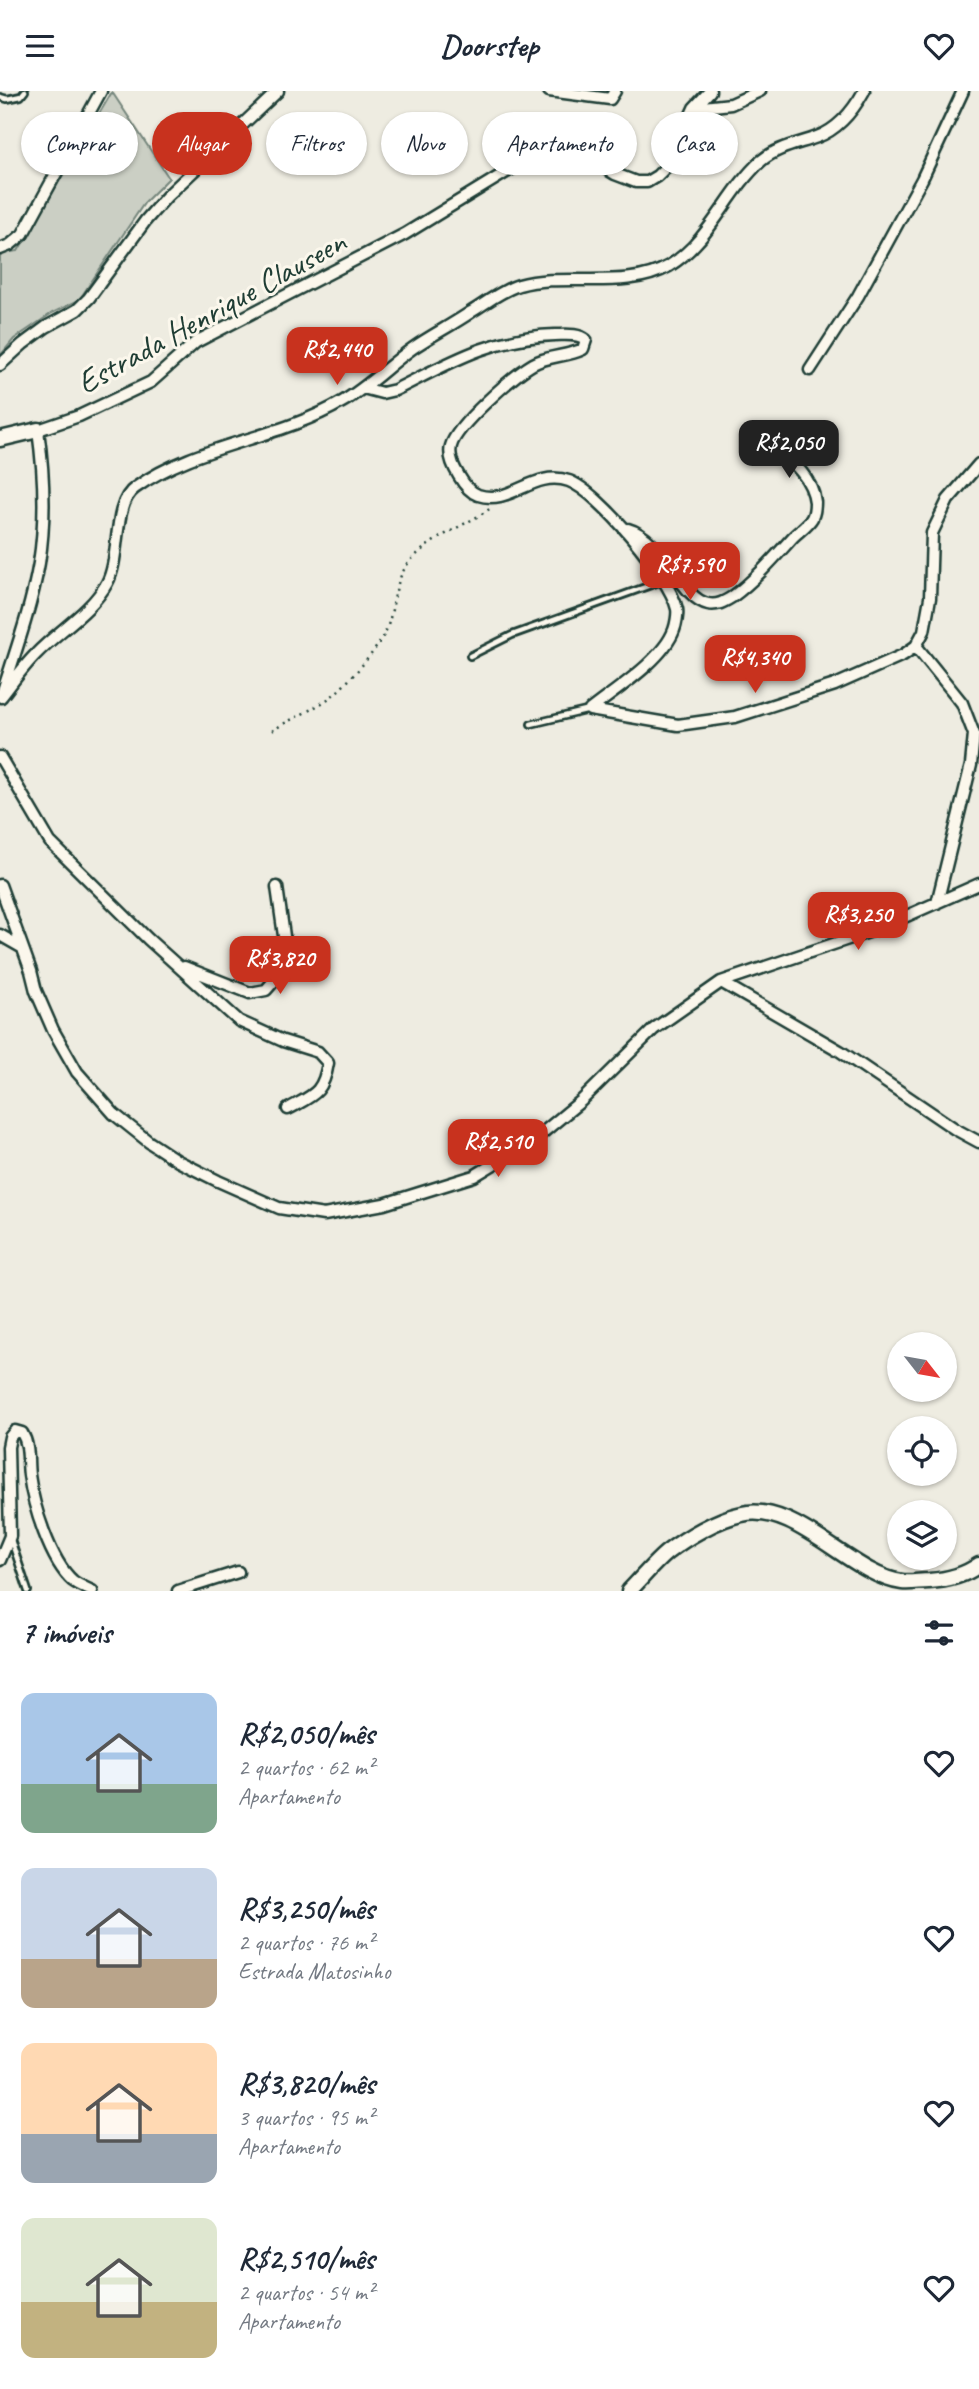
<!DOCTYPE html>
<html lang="pt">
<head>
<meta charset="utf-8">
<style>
  body { margin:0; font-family:Caveat,sans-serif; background:#f6f6f7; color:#1f2937; height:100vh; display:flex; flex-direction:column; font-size:26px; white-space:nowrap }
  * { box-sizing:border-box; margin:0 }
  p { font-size:23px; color:#747a83 }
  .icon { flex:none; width:38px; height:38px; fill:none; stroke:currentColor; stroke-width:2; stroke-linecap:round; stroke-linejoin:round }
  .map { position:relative; height:1500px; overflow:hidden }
  .side { display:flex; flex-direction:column; background:#fff; flex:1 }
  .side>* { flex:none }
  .guide { position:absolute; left:21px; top:21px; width:938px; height:63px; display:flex; gap:14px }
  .needle { width:46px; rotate:121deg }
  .fabs { position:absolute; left:887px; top:1241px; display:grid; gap:14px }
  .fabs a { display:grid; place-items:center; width:70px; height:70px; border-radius:50%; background:#fff; box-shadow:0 2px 5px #0004; font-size:35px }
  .price { position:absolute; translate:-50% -60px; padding:0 16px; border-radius:14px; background:#c8321e; color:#fff; font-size:23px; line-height:46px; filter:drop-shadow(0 2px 4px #0008) }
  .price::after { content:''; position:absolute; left:50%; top:42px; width:21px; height:16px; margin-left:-10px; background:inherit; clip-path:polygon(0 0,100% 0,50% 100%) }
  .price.on { background:#222; color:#fff }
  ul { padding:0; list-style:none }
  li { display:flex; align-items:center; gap:21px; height:175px; padding:0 21px }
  li span { display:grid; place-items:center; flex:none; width:196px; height:140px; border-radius:14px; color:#555 }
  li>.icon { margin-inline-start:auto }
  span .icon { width:84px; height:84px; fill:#fffc; stroke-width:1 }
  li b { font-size:30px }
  h2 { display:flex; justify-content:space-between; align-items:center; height:84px; padding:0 21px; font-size:30px }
  .tag { padding:0 24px; border-radius:32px; background:#fff; box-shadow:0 2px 5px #0004; font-size:24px; line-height:63px }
  .tag.on { background:#c8321e; color:#fff }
  header { display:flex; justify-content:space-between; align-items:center; height:91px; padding:0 21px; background:#fff; font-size:32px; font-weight:600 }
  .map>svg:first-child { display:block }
  .green { fill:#cbcfc4; stroke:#75867c; stroke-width:2 }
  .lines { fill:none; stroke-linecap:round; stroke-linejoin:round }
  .lane-casing { stroke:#1f3d34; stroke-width:10 }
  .street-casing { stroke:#1f3d34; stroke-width:15 }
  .secondary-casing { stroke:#1f3d34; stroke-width:19 }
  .path { stroke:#1f3d34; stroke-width:2.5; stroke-dasharray:2 5; stroke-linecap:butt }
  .lane { stroke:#fbf7ec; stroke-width:4.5 }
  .street { stroke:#fbf7ec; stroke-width:10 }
  .secondary { stroke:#fbf7ec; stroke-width:14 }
  .labels { text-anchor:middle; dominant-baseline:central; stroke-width:6; stroke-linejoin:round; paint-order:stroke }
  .street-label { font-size:33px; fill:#1f3d34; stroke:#fbf7ec }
</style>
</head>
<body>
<header><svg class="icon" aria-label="menu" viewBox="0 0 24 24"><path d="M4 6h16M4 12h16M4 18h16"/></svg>Doorstep<svg class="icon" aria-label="heart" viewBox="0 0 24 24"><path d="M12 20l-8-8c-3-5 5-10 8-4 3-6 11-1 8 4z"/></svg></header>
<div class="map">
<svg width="979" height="1500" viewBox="0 0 979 1500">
  <rect width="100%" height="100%" fill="#eeece1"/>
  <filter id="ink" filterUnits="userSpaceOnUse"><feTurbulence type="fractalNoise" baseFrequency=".0143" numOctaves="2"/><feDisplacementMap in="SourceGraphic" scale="14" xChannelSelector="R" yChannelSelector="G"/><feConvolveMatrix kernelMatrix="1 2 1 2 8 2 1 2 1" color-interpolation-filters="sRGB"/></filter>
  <g filter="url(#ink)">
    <path class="green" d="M 112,1 L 169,87 L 145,111 L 79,209 L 52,222 L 14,248 L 0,265 L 0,162 L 18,160 Z"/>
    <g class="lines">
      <defs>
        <path id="lane" d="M 0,6 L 7,8 L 21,5 L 25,0
          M 470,565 L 512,544 L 662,490
          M 531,633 L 590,619
          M 11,1449 L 28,1500"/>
        <path id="street" d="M 549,0 L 610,8 L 615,0
          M 710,0 L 694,17 L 668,74 L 657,85 L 647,91 L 636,91 L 615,83 L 597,72 L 576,67 L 544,68 L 518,74 L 405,143 L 196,251 L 151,291 L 79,325 L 38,339 C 44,382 46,429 39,472 C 31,518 15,562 1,606 C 12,592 23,576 36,563 C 59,539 91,521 107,492 C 121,467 112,413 135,397 C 196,353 277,349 342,311 C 368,296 389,274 413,257 C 432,244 452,234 471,221 C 486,212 502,199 519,194 C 565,181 627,200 669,175 C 711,149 726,102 761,70 C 777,56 798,53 817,46 C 839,38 853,20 864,0
          M 694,17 L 731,13 L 760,0
          M 0,158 L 10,154 L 23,143 L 101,0
          M 0,274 L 23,253 L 46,236 L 77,219 L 89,207 L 146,129 L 167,105 L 278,0
          M 810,279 L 858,205 L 922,88 L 963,0
          M 363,297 L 382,302 L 395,299 C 449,272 492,246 555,244 C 565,244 578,242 586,249 L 583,258 C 567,266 549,264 533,273 C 514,284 456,335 451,355 C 448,366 454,377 459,385 C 463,392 470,401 478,404 C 511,415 533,378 569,390 C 599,401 670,486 677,518 C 678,523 676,534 674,539 C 663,569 615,599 590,619
          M 628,438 C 664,448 680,507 708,513 C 717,515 724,511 732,506 C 755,489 774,467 793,446 C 799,440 808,434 812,427 C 814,423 815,415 815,411 C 812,385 790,369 771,353
          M 916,555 L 962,612 L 974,643 L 971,674 L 937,812
          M 590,619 L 678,634 L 735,626 L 835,594 L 903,564 L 916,555 L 924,540 L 930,507 L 932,442 L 948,409 L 979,373
          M 0,666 L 50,751 L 148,848 L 239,930 L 283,950 L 318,961 L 328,972 C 323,1003 313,1004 288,1018
          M 0,794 L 31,880 L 36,900 L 53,939 L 77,981 L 114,1023 L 149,1051 L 178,1070 L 218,1090 L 279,1117 L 324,1124 L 384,1113 L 474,1085 L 535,1048 L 581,1010 L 654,938 L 721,891 L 840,960 L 955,1038 L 979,1051
          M 0,844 L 21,856
          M 184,876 L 250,902 L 266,899 L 279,884 L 286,859 L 277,796
          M 721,891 L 875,839 L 979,793
          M 0,1469 L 10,1445 L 8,1356 L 10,1346 L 15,1340 L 22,1342 C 30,1355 27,1369 29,1384 C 33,1414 50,1470 73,1490 C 78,1494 86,1497 92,1500
          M 178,1500 L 238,1481"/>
        <path id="secondary" d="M 0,348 L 38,339
          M 629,1500 C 641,1488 653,1473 666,1462 C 687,1446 717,1428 742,1423 C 795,1410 852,1485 902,1491 C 910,1492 920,1490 929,1490 C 946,1489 965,1484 979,1474"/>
      </defs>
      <use href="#lane" class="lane-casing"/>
      <use href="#street" class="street-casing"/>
      <use href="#secondary" class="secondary-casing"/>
      <path class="path" d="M 272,640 C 291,627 314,619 332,605 C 345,595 377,559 384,544 C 395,522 392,495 407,474 C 427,448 465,435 491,417"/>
      <use href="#lane" class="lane"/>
      <use href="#street" class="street"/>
      <use href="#secondary" class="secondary"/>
    </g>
  </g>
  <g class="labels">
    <g class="street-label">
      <text transform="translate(211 221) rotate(-29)">Estrada Henrique Clauseen</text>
    </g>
  </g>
</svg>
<div class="fabs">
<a><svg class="needle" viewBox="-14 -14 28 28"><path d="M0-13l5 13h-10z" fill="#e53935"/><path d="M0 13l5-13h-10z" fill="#747a83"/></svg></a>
<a><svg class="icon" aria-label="locate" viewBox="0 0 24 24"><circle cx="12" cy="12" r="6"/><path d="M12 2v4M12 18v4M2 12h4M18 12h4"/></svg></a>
<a><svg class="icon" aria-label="layers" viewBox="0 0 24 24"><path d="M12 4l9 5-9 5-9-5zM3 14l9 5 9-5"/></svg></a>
</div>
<b class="price" style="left:337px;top:296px">R$2,440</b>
<b class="price on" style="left:789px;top:389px">R$2,050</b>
<b class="price" style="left:690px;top:511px">R$7,590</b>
<b class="price" style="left:755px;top:604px">R$4,340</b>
<b class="price" style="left:858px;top:861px">R$3,250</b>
<b class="price" style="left:280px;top:905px">R$3,820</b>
<b class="price" style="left:498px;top:1088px">R$2,510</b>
<div class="guide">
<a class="tag">Comprar</a>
<a class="tag on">Alugar</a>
<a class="tag">Filtros</a>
<a class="tag">Novo</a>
<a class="tag">Apartamento</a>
<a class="tag">Casa</a>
</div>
</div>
<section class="side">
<h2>7 imóveis<svg class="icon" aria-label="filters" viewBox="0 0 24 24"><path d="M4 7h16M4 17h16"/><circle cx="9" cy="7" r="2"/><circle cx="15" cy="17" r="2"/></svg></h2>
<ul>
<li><span style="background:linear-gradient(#a9c7e8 65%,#7fa58c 0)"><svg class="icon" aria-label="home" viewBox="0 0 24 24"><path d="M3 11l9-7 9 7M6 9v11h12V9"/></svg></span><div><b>R$2,050/mês</b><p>2 quartos · 62 m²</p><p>Apartamento</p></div><svg class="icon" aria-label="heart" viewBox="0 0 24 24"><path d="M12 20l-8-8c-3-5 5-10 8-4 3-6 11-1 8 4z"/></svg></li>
<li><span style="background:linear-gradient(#c9d6e8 65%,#b9a48a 0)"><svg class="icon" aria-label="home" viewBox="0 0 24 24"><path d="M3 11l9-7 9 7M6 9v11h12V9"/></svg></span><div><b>R$3,250/mês</b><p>2 quartos · 76 m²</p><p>Estrada Matosinho</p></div><svg class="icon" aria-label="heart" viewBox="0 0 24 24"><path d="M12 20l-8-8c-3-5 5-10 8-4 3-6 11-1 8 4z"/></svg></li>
<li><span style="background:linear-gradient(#ffd9b3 65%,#9aa5b1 0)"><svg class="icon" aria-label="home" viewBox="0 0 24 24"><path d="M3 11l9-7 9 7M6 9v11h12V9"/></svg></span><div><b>R$3,820/mês</b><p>3 quartos · 95 m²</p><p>Apartamento</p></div><svg class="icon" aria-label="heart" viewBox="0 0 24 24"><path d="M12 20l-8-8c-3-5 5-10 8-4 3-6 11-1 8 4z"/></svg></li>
<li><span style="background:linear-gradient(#dfe7d0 60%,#c2b280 0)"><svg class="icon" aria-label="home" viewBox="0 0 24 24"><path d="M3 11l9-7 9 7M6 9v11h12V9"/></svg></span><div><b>R$2,510/mês</b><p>2 quartos · 54 m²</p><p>Apartamento</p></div><svg class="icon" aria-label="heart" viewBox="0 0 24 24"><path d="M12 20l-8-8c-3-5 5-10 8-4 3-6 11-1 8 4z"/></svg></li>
</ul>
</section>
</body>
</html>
